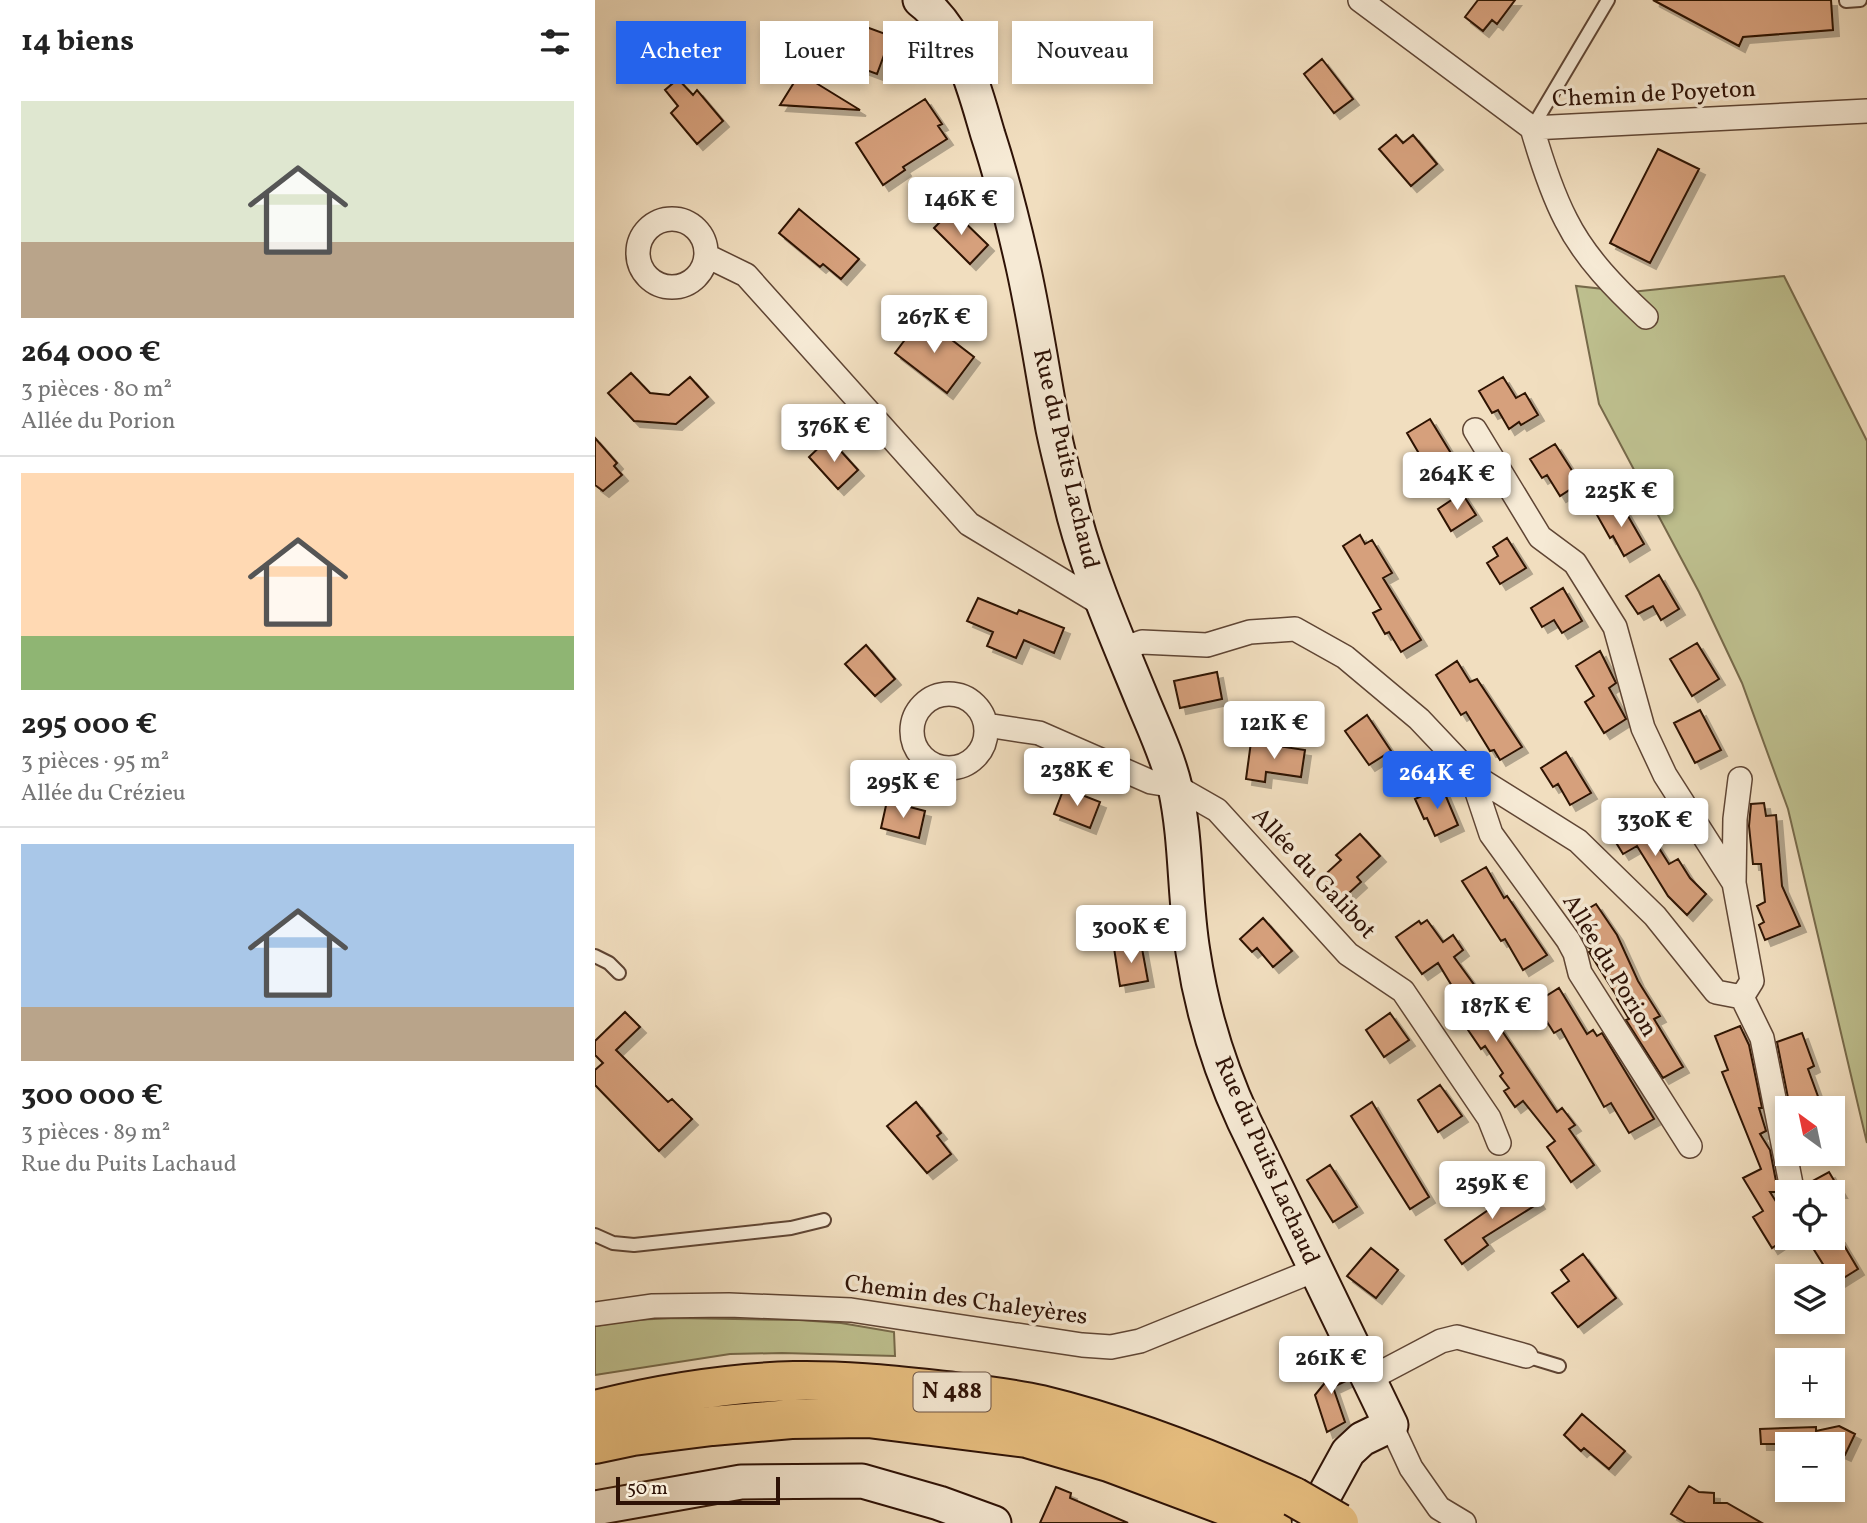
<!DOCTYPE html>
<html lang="fr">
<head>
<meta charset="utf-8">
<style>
  body { margin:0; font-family:Vollkorn,serif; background:#f2f2f2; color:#222; height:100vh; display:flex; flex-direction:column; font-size:26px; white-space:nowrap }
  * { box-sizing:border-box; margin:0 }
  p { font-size:23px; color:#767676 }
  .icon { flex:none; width:38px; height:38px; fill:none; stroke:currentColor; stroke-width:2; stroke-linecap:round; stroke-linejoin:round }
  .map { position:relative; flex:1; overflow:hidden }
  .drawer { display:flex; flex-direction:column; background:#fff; width:595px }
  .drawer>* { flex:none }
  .guide { position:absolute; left:21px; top:21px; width:665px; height:63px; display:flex; gap:14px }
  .needle { width:46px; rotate:327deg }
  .tools { position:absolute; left:1180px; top:1096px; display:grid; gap:14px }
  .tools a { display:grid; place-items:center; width:70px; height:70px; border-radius:0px; background:#fff; box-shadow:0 4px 10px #0003; font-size:35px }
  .scale { position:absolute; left:21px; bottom:18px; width:164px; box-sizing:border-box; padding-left:7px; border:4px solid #2e1206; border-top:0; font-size:19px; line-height:24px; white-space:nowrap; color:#2e1206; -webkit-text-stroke:5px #f6ead5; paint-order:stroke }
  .price { position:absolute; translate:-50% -60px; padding:0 16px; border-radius:7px; background:#fff; color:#222; font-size:23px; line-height:46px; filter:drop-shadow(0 2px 4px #0008) }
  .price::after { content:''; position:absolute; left:50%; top:42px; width:21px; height:16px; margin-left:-10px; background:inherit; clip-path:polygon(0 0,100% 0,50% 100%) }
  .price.current { background:#2563eb; color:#fff }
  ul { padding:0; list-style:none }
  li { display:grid; align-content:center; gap:14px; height:371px; padding:0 21px }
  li+li { border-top:2px solid #e0e0e0 }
  li span { display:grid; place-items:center; height:217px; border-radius:0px; color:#555 }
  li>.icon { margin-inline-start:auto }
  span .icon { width:126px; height:126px; fill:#fffc; stroke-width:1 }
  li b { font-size:30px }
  h2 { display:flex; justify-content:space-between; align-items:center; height:84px; padding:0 21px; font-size:30px }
  .pill { padding:0 24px; border-radius:0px; background:#fff; box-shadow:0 4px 10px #0003; font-size:24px; line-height:63px }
  .pill.current { background:#2563eb; color:#fff }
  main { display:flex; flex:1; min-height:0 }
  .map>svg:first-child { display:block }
  .green { fill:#bec08f; stroke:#76694a; stroke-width:2 }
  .building { fill:#d6a07c; stroke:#2e1206; stroke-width:2; filter:url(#shadow) }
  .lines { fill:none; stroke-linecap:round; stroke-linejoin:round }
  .lane-casing { stroke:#5f4534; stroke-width:16 }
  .street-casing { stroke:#5f4534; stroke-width:26 }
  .secondary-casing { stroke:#2e1206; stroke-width:37 }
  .highway-casing { stroke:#2e1206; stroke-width:42 }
  .lane { stroke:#f6ead5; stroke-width:12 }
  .street { stroke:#f6ead5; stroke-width:23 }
  .secondary { stroke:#f6ead5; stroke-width:33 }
  .highway { stroke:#e8bf80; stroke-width:38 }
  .highway-bridge-casing { stroke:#2e1206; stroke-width:42; stroke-linecap:butt }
  .highway-bridge { stroke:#e8bf80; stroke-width:38 }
  .labels { text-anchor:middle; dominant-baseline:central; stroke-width:7; stroke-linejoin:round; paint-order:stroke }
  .shield { fill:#f6ead5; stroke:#6a5344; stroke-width:2 }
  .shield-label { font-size:23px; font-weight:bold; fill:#2e1206 }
  .street-label { font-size:24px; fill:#2e1206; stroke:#f6ead5 }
</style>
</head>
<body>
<main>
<section class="drawer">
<h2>14 biens<svg class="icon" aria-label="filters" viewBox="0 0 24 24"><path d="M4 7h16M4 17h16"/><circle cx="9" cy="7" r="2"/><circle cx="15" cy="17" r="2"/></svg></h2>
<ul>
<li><span style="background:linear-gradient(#dfe7d0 65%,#b9a48a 0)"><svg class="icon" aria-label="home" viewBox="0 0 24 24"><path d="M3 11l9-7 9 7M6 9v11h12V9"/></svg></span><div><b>264 000 €</b><p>3 pièces · 80 m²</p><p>Allée du Porion</p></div></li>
<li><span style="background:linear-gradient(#ffd9b3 75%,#8fb573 0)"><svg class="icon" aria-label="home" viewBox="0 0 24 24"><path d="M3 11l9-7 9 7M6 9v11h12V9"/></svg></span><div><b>295 000 €</b><p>3 pièces · 95 m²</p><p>Allée du Crézieu</p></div></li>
<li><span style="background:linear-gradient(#a9c7e8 75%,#b9a48a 0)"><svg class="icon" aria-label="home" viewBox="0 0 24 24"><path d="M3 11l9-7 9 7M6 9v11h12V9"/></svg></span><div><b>300 000 €</b><p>3 pièces · 89 m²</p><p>Rue du Puits Lachaud</p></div></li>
</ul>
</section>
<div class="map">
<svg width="1272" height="1523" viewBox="0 0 1272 1523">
  <defs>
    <filter id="shadow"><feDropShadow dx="6" dy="6" stdDeviation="0" flood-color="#0004"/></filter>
  </defs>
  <rect width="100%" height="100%" fill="#f1debf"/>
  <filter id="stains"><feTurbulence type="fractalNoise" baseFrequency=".00286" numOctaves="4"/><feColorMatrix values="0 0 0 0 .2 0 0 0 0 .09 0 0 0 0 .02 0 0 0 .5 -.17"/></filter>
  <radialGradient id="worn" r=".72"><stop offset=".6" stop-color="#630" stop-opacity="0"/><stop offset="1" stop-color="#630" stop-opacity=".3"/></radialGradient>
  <path class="green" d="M 1189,276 L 1272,441 L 1272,1143 L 1193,809 L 1147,683 L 1104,592 L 1004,404 L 981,286 L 1036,292 Z
    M 81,1318 L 204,1320 L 246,1323 L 299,1332 L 300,1356 L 187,1353 L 135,1354 L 0,1375 L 0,1326 L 37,1320 Z"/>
  <path class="building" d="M 883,0 L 920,0 L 902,24 L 897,20 L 888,31 L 870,17 Z
    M 1058,0 L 1236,0 L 1238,30 L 1148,37 L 1144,46 Z
    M 263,24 L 296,36 L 282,74 L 263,67 L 265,61 L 251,56 Z
    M 727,59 L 758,99 L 739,113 L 709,74 Z
    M 205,73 L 221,83 L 265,110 L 185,105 Z
    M 83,79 L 98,95 L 102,90 L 128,121 L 102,144 L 76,113 L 83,106 L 70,90 Z
    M 330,99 L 347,124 L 343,126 L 352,139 L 308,167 L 310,170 L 288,185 L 261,143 Z
    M 801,135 L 808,143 L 818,135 L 842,164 L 816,186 L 784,149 Z
    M 1063,149 L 1104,169 L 1055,263 L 1015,243 Z
    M 204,209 L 264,259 L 246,279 L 228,264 L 225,267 L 184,233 Z
    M 357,210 L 393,245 L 375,264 L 339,228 Z
    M 327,317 L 379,357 L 352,393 L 300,353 Z
    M 36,373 L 55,393 L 74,395 L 95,377 L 113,397 L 81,424 L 39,421 L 13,393 Z
    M 908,377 L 921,398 L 930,393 L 943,415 L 926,425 L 924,422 L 914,429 L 903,410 L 897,413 L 884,391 Z
    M 835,419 L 857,455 L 833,469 L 812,433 Z
    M 0,438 L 22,463 L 19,466 L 27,475 L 8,491 L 0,485 Z
    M 234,438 L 263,470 L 243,489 L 214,457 Z
    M 960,444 L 985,483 L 965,496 L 952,475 L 947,478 L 935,459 Z
    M 867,493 L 881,515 L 856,531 L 843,509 Z
    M 1025,502 L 1049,544 L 1029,556 L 1018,536 L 1015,538 L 1002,515 Z
    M 765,535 L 770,544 L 777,540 L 797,573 L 788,578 L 826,640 L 806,652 L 794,632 L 790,634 L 778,613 L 786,609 L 748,546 Z
    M 912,538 L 931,568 L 905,584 L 892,563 L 903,556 L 898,547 Z
    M 1064,575 L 1084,609 L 1066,620 L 1058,606 L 1043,614 L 1031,596 Z
    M 968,588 L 987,621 L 967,633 L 959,620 L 947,627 L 936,608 Z
    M 383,598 L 422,614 L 424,610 L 469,628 L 459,653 L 429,640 L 421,658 L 392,646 L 398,632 L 372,621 Z
    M 1102,643 L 1124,679 L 1097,696 L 1075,659 Z
    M 271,645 L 300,679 L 280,696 L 250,664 Z
    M 1005,651 L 1021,683 L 1014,688 L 1031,719 L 1009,733 L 990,702 L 999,696 L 981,666 Z
    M 862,661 L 875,682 L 882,679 L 927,747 L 905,760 L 899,750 L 895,751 L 871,712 L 866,715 L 841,675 Z
    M 622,672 L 627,699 L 585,708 L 579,681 Z
    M 1105,710 L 1126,750 L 1100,763 L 1079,723 Z
    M 772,715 L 796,751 L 774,765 L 750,731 Z
    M 656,742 L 710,750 L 706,777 L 671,772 L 670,782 L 651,779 Z
    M 971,752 L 996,793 L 975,805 L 963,784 L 958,787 L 946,768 Z
    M 847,787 L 863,825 L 840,836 L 832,818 L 829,819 L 820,799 Z
    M 469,788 L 505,802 L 495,828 L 459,814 Z
    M 292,801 L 330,811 L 324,838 L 286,828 Z
    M 1035,802 L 1074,864 L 1083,859 L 1095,878 L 1111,894 L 1092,915 L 1073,896 L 1042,846 L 1028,854 L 1017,836 L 1022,833 L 1012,816 Z
    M 1169,803 L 1171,816 L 1181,815 L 1187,886 L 1205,926 L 1170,940 L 1164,925 L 1169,922 L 1162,906 L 1170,902 L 1166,864 L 1158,864 L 1154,826 L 1156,804 Z
    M 765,834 L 785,856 L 762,877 L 766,882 L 743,903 L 723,881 L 746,860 L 741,855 Z
    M 891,867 L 909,898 L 912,896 L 952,955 L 928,970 L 910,939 L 906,941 L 867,881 Z
    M 1001,904 L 1022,935 L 1043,981 L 1065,1016 L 1059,1019 L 1088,1067 L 1068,1078 L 1031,1020 L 1034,1019 L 1022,999 L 1023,998 L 994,952 L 997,950 L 992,946 L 978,918 Z
    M 668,918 L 697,951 L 678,967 L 662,948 L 657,952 L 645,939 Z
    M 832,920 L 848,942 L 858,935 L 868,950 L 859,957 L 880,986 L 878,988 L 962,1112 L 967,1108 L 980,1125 L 974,1129 L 999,1165 L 976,1182 L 952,1147 L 960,1141 L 928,1101 L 920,1107 L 909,1091 L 914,1088 L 905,1076 L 908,1073 L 890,1046 L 886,1049 L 854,1002 L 863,996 L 843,963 L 827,974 L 801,937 L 824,921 L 826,924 Z
    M 546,943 L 553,981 L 525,986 L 519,948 Z
    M 964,988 L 992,1034 L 998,1030 L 1002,1036 L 1007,1033 L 1059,1119 L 1034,1133 L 1016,1103 L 1009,1107 L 966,1029 L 959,1033 L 940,1003 Z
    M 30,1012 L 45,1027 L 21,1050 L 73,1102 L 77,1099 L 97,1119 L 64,1151 L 0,1085 L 0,1070 L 8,1063 L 0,1055 L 0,1041 Z
    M 795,1013 L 814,1040 L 789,1057 L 771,1030 Z
    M 1145,1026 L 1154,1045 L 1167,1108 L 1164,1108 L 1171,1131 L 1165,1134 L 1175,1150 L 1183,1192 L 1175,1192 L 1192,1219 L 1192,1238 L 1177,1248 L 1158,1217 L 1168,1211 L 1148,1178 L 1166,1169 L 1127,1072 L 1133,1070 L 1120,1036 Z
    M 1207,1033 L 1219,1066 L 1213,1069 L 1225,1102 L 1211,1108 L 1195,1108 L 1182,1042 Z
    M 845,1085 L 867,1116 L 843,1132 L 823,1100 Z
    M 321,1102 L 346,1133 L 342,1136 L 356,1154 L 332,1173 L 292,1126 Z
    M 777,1102 L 834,1197 L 815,1209 L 756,1116 Z
    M 735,1165 L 762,1207 L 738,1222 L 712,1180 Z
    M 1234,1172 L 1246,1192 L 1210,1192 L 1210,1185 Z
    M 928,1180 L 944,1203 L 888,1238 L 893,1245 L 867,1264 L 850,1240 L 896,1208 L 892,1203 Z
    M 1211,1237 L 1244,1237 L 1263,1269 L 1242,1282 L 1234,1267 L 1231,1269 Z
    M 776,1248 L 803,1270 L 781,1298 L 752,1276 Z
    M 988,1254 L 1021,1298 L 983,1327 L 957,1293 L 974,1281 L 966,1270 Z
    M 743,1360 L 753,1380 L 738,1387 L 750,1422 L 732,1432 L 720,1395 L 733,1379 L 728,1367 Z
    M 987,1414 L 1030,1451 L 1014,1469 L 989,1448 L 986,1451 L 969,1435 Z
    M 1244,1426 L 1260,1434 L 1250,1455 L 1237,1449 L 1237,1444 L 1221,1441 L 1221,1444 L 1166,1444 L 1165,1429 L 1221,1427 L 1221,1431 Z
    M 1094,1486 L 1104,1492 L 1119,1493 L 1119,1503 L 1132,1503 L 1167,1523 L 1091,1523 L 1076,1514 Z
    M 461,1487 L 476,1493 L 475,1498 L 533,1523 L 445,1523 Z"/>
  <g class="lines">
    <defs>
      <path id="lane" d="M 1251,1 L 1265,0
        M 937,128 L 1013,0
        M 0,956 L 14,963 L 24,973
        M 0,1235 L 18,1243 L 39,1245 L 196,1228 L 229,1220
        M 931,1356 L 964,1366"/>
      <path id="street" d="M 765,0 L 937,128 L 1272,111
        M 937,128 C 946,159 956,191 971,220 C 990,258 1021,289 1051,317
        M43 253a34 34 0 1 1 68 0a34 34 0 1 1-68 0Z
        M 112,256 L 151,275 L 374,524 L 508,605
        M 880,430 L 945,537 L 980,563 L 1020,627 L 1048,728 L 1070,775 L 1139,883
        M 527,649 L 547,642 L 612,645 L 655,632 L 700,629 L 750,657 L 824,719 L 876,774 L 983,841 L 1060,916 L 1121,992 L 1147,997
        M317 731a37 37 0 1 1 74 0a37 37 0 1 1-74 0Z
        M 391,725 L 444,733 L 556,782 L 580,786 L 622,810 L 753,954 L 808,991 L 894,1118 L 904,1143
        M 876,774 L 896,834 L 973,940 L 980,953 L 985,973 L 1095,1146
        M 1145,779 L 1140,819 L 1139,883 L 1157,981 L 1147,997
        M 1147,997 L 1167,1038 L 1197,1189
        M 0,1314 L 58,1306 L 134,1305 L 256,1310 L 487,1345 L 516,1347 L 545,1341 L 720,1270
        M 774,1379 L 846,1341 L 862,1337 L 931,1356
        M 796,1425 L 816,1468 L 844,1508 L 869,1523"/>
      <path id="secondary" d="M 325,0 C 366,31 379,88 393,135 C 407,178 418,222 428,266 C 440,320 448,375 458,429 C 464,458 472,487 479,516 C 496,579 522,638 547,699 C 559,728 573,757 580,787 C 592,842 589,898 598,952 C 607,1012 624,1067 649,1121 L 796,1425 L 767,1439 L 753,1452 L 714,1523
        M 0,1508 L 146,1482 L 267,1481 L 344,1503 L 399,1523"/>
      <path id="highway" d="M 0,1410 C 65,1394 132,1383 199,1381 C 246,1380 294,1385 341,1390 C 375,1394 412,1397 446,1405 C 533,1426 617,1459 699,1497
        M 0,1444 L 38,1436 L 117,1426 L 196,1419 L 273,1418 L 432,1438 L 514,1462 L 677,1523"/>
    </defs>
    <use href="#lane" class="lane-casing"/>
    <use href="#street" class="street-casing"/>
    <use href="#secondary" class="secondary-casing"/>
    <use href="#highway" class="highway-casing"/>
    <use href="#lane" class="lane"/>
    <use href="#street" class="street"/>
    <use href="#secondary" class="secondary"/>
    <use href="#highway" class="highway"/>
    <defs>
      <path id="highway-bridge" d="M 699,1497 L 744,1523"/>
    </defs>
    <use href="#highway-bridge" class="highway-bridge-casing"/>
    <use href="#highway-bridge" class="highway-bridge"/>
  </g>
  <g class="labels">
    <rect class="shield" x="318.5" y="1372.5" width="77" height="39" rx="5"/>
    <g class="shield-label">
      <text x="357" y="1392">N 488</text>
    </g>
    <g class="street-label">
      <text transform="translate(1059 95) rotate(-3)">Chemin de Poyeton</text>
      <text transform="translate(470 459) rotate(77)">Rue du Puits Lachaud</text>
      <text transform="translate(718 874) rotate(47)">Allée du Galibot</text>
      <text transform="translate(1014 966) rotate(59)">Allée du Porion</text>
      <text transform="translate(671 1161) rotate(66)">Rue du Puits Lachaud</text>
      <text transform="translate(371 1301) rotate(8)">Chemin des Chaleyères</text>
    </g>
  </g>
  <rect width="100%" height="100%" filter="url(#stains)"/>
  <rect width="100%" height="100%" fill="url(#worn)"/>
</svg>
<div class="tools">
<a><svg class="needle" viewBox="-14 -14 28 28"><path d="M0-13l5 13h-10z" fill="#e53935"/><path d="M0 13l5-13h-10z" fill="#767676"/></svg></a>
<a><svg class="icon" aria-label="locate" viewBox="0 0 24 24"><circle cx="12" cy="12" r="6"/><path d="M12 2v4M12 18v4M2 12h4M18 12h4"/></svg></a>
<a><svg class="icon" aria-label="layers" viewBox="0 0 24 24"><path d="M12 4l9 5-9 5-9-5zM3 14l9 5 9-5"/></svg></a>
<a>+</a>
<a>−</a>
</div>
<div class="scale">50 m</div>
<b class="price" style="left:366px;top:237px">146K €</b>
<b class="price" style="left:339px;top:355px">267K €</b>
<b class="price" style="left:239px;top:464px">376K €</b>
<b class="price" style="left:862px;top:512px">264K €</b>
<b class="price" style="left:1026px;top:529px">225K €</b>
<b class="price" style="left:679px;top:761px">121K €</b>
<b class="price" style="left:482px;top:808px">238K €</b>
<b class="price current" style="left:842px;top:811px">264K €</b>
<b class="price" style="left:308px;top:820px">295K €</b>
<b class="price" style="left:1060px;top:858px">330K €</b>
<b class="price" style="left:536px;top:965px">300K €</b>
<b class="price" style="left:901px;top:1044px">187K €</b>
<b class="price" style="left:897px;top:1221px">259K €</b>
<b class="price" style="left:736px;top:1396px">261K €</b>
<div class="guide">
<a class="pill current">Acheter</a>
<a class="pill">Louer</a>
<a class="pill">Filtres</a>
<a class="pill">Nouveau</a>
</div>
</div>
</main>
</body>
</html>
